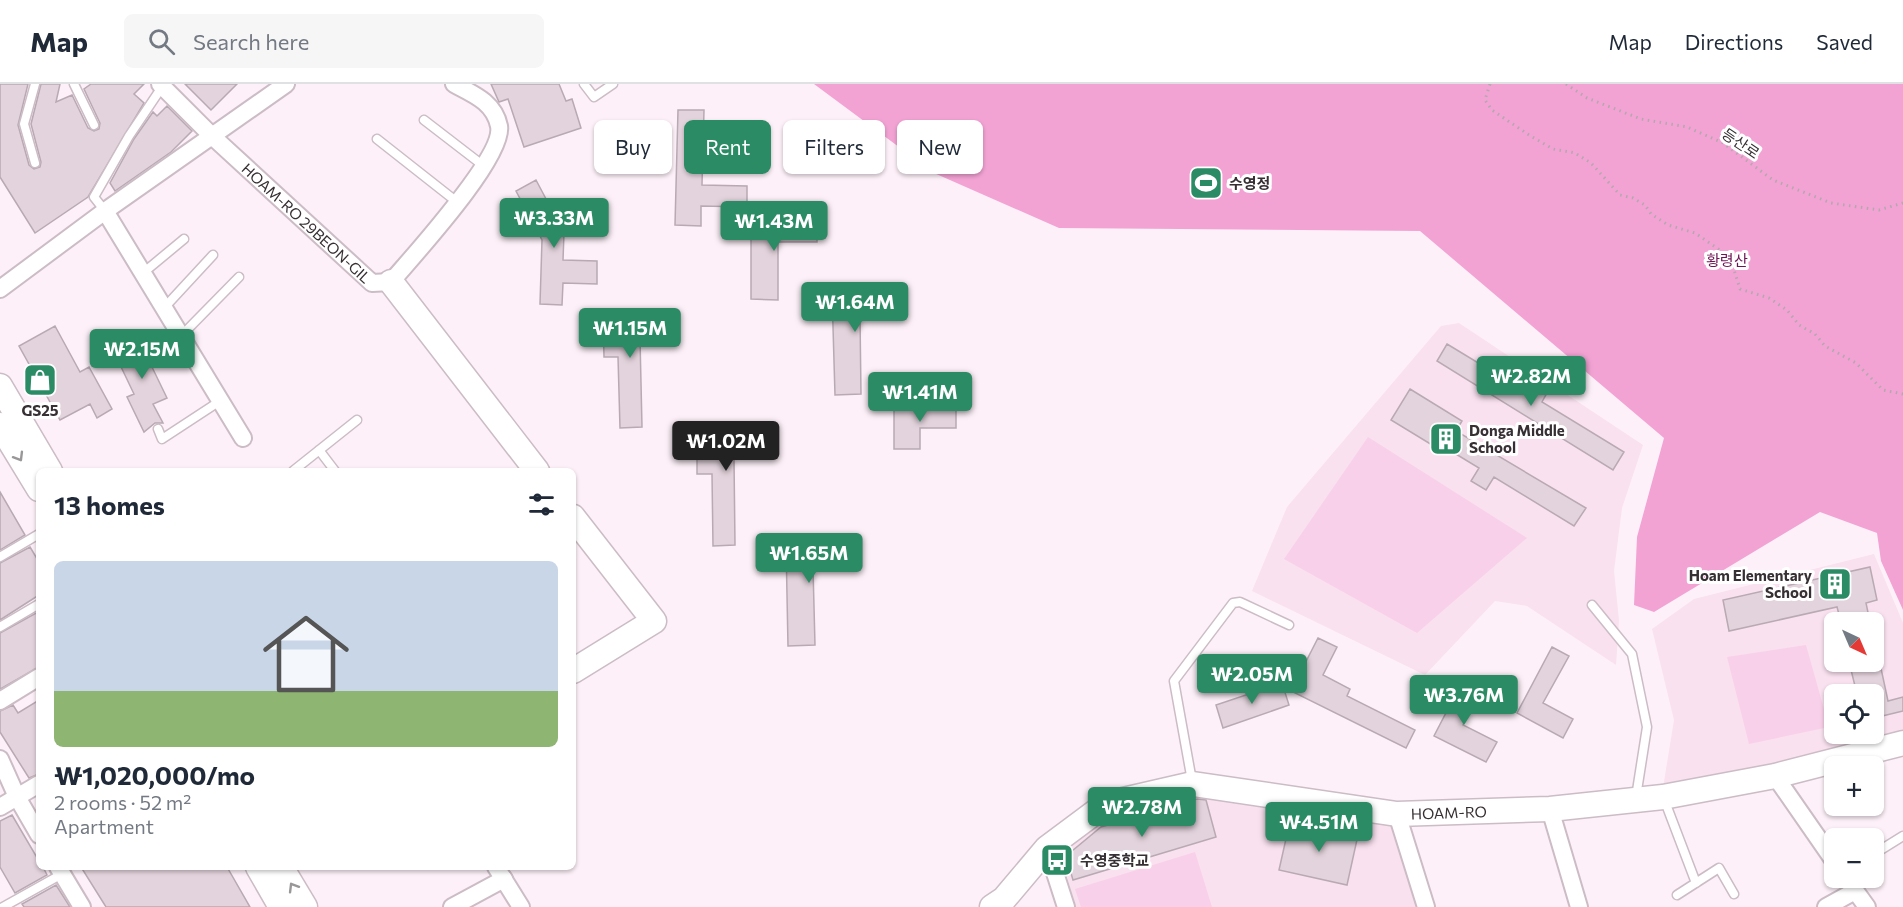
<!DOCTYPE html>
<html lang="en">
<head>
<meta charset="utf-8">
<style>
  body { margin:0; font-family:Commissioner,"Noto Sans KR",sans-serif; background:#f6f6f7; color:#1f2937; height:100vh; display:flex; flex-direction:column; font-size:22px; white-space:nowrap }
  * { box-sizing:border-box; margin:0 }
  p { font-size:20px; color:#747a83 }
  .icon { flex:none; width:33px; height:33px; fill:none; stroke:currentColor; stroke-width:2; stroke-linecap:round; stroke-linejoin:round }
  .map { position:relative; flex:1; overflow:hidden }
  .side { position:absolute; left:36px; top:384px; width:540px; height:402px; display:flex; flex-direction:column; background:#fff; border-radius:9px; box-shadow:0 2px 4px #0004 }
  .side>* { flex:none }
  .guide { position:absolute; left:594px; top:36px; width:570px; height:54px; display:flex; gap:12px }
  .needle { width:39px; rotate:136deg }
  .tools { position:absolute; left:1824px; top:528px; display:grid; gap:12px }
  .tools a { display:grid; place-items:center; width:60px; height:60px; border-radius:9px; background:#fff; box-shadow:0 2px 4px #0004; font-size:30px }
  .price { position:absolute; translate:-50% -51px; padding:0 14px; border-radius:6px; background:#2b8b64; color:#fff; font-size:20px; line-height:39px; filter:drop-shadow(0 2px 3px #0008) }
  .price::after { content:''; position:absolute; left:50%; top:36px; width:18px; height:14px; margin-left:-9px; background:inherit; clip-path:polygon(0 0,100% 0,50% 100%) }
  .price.current { background:#222; color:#fff }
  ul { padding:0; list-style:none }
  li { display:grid; align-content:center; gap:12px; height:318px; padding:0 18px }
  li span { display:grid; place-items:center; height:186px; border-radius:9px; color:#555 }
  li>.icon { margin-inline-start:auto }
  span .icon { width:108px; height:108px; fill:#fffc; stroke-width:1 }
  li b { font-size:26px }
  h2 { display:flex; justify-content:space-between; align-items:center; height:72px; padding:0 18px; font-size:26px }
  .tag { padding:0 21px; border-radius:9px; background:#fff; box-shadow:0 2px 4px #0004; font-size:21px; line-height:54px }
  .tag.current { background:#2b8b64; color:#fff }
  header { display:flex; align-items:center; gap:36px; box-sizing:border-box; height:84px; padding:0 30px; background:#fff; border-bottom:2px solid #e0e1e3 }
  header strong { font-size:28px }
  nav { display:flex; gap:33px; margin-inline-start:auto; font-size:21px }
  .search { width:420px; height:54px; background:#f6f6f7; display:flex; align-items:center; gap:15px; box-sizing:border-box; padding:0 21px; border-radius:9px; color:#747a83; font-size:22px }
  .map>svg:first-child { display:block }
  .built { fill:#f9e1ef; fill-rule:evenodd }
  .green { fill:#f9d0e9 }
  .forest { fill:#f2a3d4 }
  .building { fill:#e3d3dc; stroke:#b8a9b2; stroke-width:1.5 }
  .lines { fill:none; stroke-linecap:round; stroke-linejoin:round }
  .lane-casing { stroke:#ccbcc5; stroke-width:11 }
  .street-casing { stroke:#ccbcc5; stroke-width:20 }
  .secondary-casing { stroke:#ccbcc5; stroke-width:27 }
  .path { stroke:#b3a8ae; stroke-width:3; stroke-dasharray:1.5 4.5; stroke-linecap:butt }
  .lane { stroke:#fff; stroke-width:8 }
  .street { stroke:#fff; stroke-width:16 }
  .secondary { stroke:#fff; stroke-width:24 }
  .oneway { stroke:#9a9799 }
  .labels { text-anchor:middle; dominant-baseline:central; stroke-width:6; stroke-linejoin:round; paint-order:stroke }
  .street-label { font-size:15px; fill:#362f33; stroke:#fff }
  .poi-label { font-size:15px; font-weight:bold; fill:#362f33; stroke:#fff; text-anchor:start }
  .park-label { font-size:15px; fill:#6e1355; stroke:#fff }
</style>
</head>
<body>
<header>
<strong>Map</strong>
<div class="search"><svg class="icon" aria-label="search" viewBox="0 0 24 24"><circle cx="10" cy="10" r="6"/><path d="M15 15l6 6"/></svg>Search here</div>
<nav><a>Map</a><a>Directions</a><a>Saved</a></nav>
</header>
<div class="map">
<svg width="1903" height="823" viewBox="0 0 1903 823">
  <rect width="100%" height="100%" fill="#fdf0f8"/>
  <path class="built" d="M 1459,239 L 1643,361 L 1622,424 L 1614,487 L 1619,537 L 1616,581 L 1527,522 L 1495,517 L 1425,591 L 1252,507 L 1287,423 L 1441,242 Z
    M 1874,470 L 1903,539 L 1903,653 L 1663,704 L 1674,636 L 1652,545 L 1694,515 ZM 1834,538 L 1874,538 L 1874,578 L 1834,578 ZM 1834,610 L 1874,610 L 1874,650 L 1834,650 Z
    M 1191,705 L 1392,740 L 1418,823 L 1075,823 L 1061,769 L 1110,726 Z"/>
  <path class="green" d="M 1368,353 L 1527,454 L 1417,549 L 1284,475 Z
    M 1806,561 L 1829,643 L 1749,660 L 1727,573 Z
    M 1195,768 L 1212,823 L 1081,823 L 1075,805 Z"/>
  <path class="forest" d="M 814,0 L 1903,0 L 1903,526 L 1881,477 L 1877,449 L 1820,428 L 1654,528 L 1634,521 L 1637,453 L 1664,354 L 1420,147 L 1059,144 L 934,89 Z"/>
  <path class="building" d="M 0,0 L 28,0 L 18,41 L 29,81 L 34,85 L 40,83 L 41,78 L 31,40 L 41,0 L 60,0 L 56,18 L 72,11 L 88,44 L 94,47 L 99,45 L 100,39 L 84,5 L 91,0 L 144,0 L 134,10 L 144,19 L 88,113 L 35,149 L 0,93 Z
    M 185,0 L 237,0 L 211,26 Z
    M 491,0 L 559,0 L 566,17 L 572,15 L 581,44 L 524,63 L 508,15 L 499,18 Z
    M 167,22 L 192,47 L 171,68 L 115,107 L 110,99 L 134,55 L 153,28 L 157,32 Z
    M 678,26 L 704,26 L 702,101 L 747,102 L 747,123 L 701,122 L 701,142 L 675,141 Z
    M 536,96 L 564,149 L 563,176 L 597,177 L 597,200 L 563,199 L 562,221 L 540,220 L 542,156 L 516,107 Z
    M 751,136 L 817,136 L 817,158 L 778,158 L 778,216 L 751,215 Z
    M 898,207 L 898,232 L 860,233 L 861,310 L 835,311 L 832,209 Z
    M 662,230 L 663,255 L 640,255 L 642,343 L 620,344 L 618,273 L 604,273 L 603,232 Z
    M 55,242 L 80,288 L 89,283 L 112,325 L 97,334 L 90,320 L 60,336 L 19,262 Z
    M 135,255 L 138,262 L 151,256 L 161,277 L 151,281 L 167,314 L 153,320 L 163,339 L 155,339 L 144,348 L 127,313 L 134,310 L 113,266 Z
    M 1447,260 L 1531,311 L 1537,300 L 1548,307 L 1542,318 L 1624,368 L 1613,386 L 1437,277 Z
    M 1410,305 L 1462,337 L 1456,347 L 1586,424 L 1574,442 L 1494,393 L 1486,406 L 1471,397 L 1479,384 L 1446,364 L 1442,367 L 1391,336 Z
    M 894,321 L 956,321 L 956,344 L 920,344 L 920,365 L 894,365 Z
    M 763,344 L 764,374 L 734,375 L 735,461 L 713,462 L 712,390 L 697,390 L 697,345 Z
    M 0,408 L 25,451 L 0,466 Z
    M 851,458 L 852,483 L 813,484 L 815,561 L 788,562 L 786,460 Z
    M 30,463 L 39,478 L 39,511 L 0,536 L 0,479 Z
    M 1870,483 L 1877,516 L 1866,519 L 1870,538 L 1841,538 L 1837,523 L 1729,547 L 1723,516 Z
    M 38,528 L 39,583 L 0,605 L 0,549 Z
    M 1318,554 L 1337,563 L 1323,591 L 1350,605 L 1347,612 L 1415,646 L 1406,664 L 1291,607 Z
    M 1552,563 L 1569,572 L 1543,619 L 1573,635 L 1563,654 L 1517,629 Z
    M 1879,575 L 1888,617 L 1903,613 L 1903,627 L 1874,634 L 1874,610 L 1857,610 L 1849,578 Z
    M 1462,598 L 1480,607 L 1463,641 L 1497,658 L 1486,678 L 1434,652 Z
    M 1282,599 L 1289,621 L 1223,644 L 1216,621 Z
    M 39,616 L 39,690 L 29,694 L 0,648 L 0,627 L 13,621 L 18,629 Z
    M 1197,715 L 1206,716 L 1216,753 L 1073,796 L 1066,772 L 1101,743 Z
    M 12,731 L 39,777 L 39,783 L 43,783 L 47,791 L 15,809 L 0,783 L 0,737 Z
    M 1290,737 L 1358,751 L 1347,801 L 1279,786 Z
    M 81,783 L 227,783 L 250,823 L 106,823 Z
    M 56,801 L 70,823 L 24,823 L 22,820 Z"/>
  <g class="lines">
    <defs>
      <path id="lane" d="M 74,0 L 94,41
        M 584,0 L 594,13 L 613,0
        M 424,36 L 485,83
        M 377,55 L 457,118
        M 35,79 L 24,40 L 35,0
        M 105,127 L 94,113 L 129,52 L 162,3
        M 143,189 L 184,155
        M 164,224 L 213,171
        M 181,252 L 239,193
        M 158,345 L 162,355 L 220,317
        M 319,366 L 335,387
        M 293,387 L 357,336
        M 0,473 L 39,450
        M 1592,521 L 1632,570 L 1647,643 L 1636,713
        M 0,543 L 39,520
        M 1192,697 L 1174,597 L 1233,519 L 1240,518 L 1289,541
        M 1664,715 L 1696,799
        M 1874,770 L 1903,752
        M 1677,811 L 1719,784 L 1734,810
        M 3,823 L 62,790"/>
      <g id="street">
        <path id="s1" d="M 160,0 L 212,52 L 372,199 L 391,198 C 413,172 505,72 499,42 C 494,18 473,10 454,0"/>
        <path d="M 105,127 L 243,354"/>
        <path d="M 0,205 L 105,127 L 286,0"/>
        <path d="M 0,617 L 39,593"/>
        <path d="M 0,675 L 17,713 L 39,751"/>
        <path d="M 1775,692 L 1834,777"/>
        <path d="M 0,723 L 39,700"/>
        <path d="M 1550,725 L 1579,823"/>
        <path d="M 1397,730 L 1426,823"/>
        <path d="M 1047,764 L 1066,823"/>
        <path d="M 58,783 L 82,823"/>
        <path d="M 496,783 L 521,823"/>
        <path d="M 1846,794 L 1867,823"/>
        <path d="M 452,823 L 504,795"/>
        <path d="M 1826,823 L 1855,807"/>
      </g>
      <g id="secondary">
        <path d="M 391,198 L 537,387"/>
        <path d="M 0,302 L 50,387"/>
        <path d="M 0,341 L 39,405"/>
        <path d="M 573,433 L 654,537 L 573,587"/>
        <path d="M 258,783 L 281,823"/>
        <path d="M 281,783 L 305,823"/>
        <path id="s2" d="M 992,823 L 1004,815 L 1047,764 L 1106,720 L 1193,700 L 1397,730 L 1550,725 L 1663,713 L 1775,692 L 1903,659"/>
      </g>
    </defs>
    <use href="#lane" class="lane-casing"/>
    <use href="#street" class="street-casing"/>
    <use href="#secondary" class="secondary-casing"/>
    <path class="path" d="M 1490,0 L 1485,16 L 1492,26 L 1529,51 L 1553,65 L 1575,69 L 1591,79 L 1620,111 L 1633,114 L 1645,121 L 1651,130 L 1668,141 L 1695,149 L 1730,173 L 1740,205 L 1769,214 L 1787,226 L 1799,241 L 1815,250 L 1825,262 L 1856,279 L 1883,306 L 1903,310
      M 1566,0 L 1587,14 L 1641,35 L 1687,43 L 1723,59 L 1773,96 L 1831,119 L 1879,126 L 1903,119"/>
    <use href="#lane" class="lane"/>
    <use href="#street" class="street"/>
    <use href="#secondary" class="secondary"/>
  </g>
  <defs><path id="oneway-chevron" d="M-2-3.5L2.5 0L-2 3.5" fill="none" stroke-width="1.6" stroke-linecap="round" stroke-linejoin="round" transform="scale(1.5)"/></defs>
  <g class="oneway">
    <use href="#oneway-chevron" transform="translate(19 373) rotate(59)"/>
    <use href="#oneway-chevron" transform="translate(293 803) rotate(-121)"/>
  </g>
  <defs>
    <symbol id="stadium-square" viewBox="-11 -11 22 22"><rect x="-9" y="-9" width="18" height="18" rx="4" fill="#2b8b64" stroke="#fff"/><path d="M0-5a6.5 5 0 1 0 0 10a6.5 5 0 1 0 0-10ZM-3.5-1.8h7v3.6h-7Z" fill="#fff"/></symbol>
    <symbol id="shop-square" viewBox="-11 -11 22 22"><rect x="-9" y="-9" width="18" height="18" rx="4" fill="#2b8b64" stroke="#fff"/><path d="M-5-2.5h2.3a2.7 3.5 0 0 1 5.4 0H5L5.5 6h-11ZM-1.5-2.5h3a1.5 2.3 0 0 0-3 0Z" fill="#fff"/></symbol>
    <symbol id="building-square" viewBox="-11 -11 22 22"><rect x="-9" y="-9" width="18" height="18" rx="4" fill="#2b8b64" stroke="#fff"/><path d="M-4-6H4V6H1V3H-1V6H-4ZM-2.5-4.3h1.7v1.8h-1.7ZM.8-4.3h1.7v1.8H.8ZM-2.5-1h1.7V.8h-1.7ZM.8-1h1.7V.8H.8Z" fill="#fff"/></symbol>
    <symbol id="bus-square" viewBox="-11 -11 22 22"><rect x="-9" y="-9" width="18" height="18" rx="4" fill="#2b8b64" stroke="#fff"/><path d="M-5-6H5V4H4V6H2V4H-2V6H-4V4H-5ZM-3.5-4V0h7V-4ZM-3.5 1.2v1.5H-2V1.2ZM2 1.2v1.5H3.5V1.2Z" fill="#fff"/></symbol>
  </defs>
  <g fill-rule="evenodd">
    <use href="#stadium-square" x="1187" y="80" width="38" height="38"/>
    <use href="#shop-square" x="21" y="277" width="38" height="38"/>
    <use href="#building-square" x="1427" y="336" width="38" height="38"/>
    <use href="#building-square" x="1816" y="481" width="38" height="38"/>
    <use href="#bus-square" x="1038" y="757" width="38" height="38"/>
  </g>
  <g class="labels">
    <g class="street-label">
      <text transform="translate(1741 59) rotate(34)">등산로</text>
      <text stroke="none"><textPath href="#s1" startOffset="202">HOAM-RO 29BEON-GIL</textPath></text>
      <text stroke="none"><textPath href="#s2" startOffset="502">HOAM-RO</textPath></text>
    </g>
    <g class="poi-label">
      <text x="1229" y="99">수영정</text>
      <text x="40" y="326" text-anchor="middle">GS25</text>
      <text x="1469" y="346">Donga Middle<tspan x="1469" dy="17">School</tspan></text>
      <text x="1812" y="491" text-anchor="end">Hoam Elementary<tspan x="1812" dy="17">School</tspan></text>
      <text x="1080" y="776">수영중학교</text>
    </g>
    <g class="park-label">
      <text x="1727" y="176">황령산</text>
    </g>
  </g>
</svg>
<div class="tools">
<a><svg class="needle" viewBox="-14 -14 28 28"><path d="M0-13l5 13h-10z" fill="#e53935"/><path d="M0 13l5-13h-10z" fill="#747a83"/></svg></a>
<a><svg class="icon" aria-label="locate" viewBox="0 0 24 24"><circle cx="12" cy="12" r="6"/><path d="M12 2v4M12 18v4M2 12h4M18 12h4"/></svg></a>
<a>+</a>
<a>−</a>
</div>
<b class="price" style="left:554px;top:165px">₩3.33M</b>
<b class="price" style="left:774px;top:168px">₩1.43M</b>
<b class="price" style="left:855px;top:249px">₩1.64M</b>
<b class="price" style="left:630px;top:275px">₩1.15M</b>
<b class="price" style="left:142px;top:296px">₩2.15M</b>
<b class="price" style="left:1531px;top:323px">₩2.82M</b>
<b class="price" style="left:920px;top:339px">₩1.41M</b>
<b class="price current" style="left:726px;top:388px">₩1.02M</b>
<b class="price" style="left:809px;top:500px">₩1.65M</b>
<b class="price" style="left:1252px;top:621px">₩2.05M</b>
<b class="price" style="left:1464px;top:642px">₩3.76M</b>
<b class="price" style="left:1142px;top:754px">₩2.78M</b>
<b class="price" style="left:1319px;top:769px">₩4.51M</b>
<div class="guide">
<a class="tag">Buy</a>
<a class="tag current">Rent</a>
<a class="tag">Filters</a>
<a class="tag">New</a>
</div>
<section class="side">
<h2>13 homes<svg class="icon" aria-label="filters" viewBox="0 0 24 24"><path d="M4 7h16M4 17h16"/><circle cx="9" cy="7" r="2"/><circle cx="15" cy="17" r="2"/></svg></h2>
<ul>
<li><span style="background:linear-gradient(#c9d6e8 70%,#8fb573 0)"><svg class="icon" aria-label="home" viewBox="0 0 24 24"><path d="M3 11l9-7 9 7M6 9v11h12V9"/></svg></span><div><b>₩1,020,000/mo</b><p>2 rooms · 52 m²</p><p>Apartment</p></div></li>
</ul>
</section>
</div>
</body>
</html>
